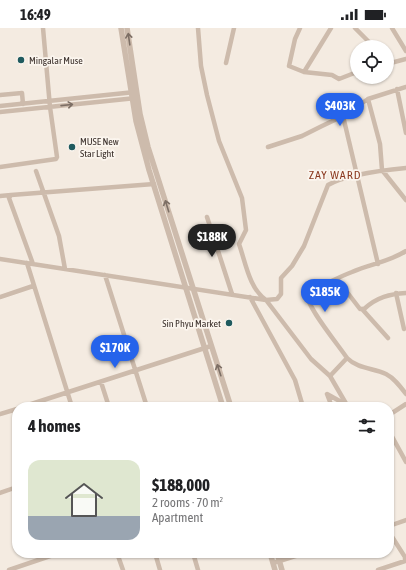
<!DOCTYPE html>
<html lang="en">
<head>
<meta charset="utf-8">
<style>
  body { margin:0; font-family:"Asap Condensed",sans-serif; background:#f2f2f2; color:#202124; height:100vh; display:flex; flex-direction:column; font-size:15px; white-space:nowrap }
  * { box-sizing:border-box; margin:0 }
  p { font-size:13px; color:#757577 }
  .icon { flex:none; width:22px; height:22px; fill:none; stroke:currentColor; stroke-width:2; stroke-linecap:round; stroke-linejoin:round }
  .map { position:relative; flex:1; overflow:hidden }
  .side { position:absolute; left:12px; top:374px; width:382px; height:156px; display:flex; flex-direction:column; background:#fff; border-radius:16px; box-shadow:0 1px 3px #0004 }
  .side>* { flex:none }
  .tools { position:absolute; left:350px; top:12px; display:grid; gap:8px }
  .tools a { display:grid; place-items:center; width:44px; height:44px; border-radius:50%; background:#fff; box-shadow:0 1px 3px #0004; font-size:20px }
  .price { position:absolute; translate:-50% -34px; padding:0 9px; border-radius:14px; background:#2563eb; color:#fff; font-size:13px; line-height:26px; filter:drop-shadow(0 1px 2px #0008) }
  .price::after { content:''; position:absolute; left:50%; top:24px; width:12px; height:9px; margin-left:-6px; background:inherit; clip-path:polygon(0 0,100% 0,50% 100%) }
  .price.current { background:#222; color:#fff }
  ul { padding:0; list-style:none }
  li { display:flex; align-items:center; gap:12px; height:100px; padding:0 16px }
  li+li { border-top:1px solid #e0e0e0 }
  li span { display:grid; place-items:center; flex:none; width:112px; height:80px; border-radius:12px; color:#555 }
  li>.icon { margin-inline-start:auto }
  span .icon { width:48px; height:48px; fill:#fffc; stroke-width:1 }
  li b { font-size:17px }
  h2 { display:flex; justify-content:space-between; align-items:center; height:48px; padding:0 16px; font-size:17px }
  .status { display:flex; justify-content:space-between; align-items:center; height:28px; padding:0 20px; background:#fff; direction:ltr }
  .status svg { height:11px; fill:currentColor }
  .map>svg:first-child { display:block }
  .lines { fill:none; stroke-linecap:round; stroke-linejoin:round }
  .minor { stroke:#cdbbac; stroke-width:4.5 }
  .tertiary { stroke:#cdbbac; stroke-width:5.5 }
  .oneway { stroke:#7d6f65 }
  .poi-dot { fill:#1f5a5e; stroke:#fbf5ee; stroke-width:1.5 }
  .labels { text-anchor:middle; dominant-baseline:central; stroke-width:3.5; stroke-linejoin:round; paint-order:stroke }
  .poi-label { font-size:10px; fill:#3b302b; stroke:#fbf5ee; text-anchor:start }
  .quarter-label { font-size:12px; letter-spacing:1px; fill:#8c3b22; stroke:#fbf5ee }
</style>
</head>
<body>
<div class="status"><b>16:49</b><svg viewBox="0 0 49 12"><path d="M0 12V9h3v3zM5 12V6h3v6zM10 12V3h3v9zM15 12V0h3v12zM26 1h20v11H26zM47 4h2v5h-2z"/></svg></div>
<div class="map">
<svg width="406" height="542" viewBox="0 0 406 542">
  <rect width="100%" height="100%" fill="#f4ebe1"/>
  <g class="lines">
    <path class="minor" d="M 198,0 L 201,38 L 207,67 L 219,113 L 242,170 L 246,202 L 239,216 L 240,219 C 246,237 250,261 266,272 L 311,331 L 330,348 L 348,379
      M 300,0 L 295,11 L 289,38 L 304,44 L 332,47 L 339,51 L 357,44
      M 355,0 L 368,13 L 372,19
      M 392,0 L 406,23
      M 226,35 L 234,0
      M 387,36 L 406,31
      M 304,44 L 331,0
      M 397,61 L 406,105
      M 0,67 L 22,65 L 23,76
      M 368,71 L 380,116 L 382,142 L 406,172
      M 0,78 L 135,64
      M 0,84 L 136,70
      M 343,88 L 378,236
      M 268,119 L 302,108 L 322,98 L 343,88 L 368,71 L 406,59
      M 0,139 L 56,131 L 57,129 L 50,79 L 43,0
      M 36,143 L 59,208 L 65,241
      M 0,168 L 11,167
      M 207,189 L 232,266
      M 406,223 C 389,234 370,236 352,244 C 336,250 322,258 307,265 C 304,276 340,319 347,330 C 358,341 373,340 386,346 C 394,350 400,358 406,366
      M 0,231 L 266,272 L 277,271 L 281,266 L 281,250 L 292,238 L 304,218 L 328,157 C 347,146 385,142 406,140
      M 27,235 L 72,379
      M 33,236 L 9,170 L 11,167 L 154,156
      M 105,247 L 147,379
      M 337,251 L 360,281 L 364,281 C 377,269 390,266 406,265
      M 396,265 L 404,301
      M 0,269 L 33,258
      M 250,269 L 295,352 L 303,379
      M 362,281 L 388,310
      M 330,348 L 347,330
      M 101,354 L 109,379
      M 22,379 L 211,318
      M 332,379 L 327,366 L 345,376
      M 0,386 L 17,381
      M 389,387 L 406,376
      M 389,403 L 406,434
      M 0,465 L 17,459
      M 389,498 L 406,492
      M 117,525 L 123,542
      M 155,525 L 160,542
      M 193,525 L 198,542
      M 273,535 L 305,525
      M 9,542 L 59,525
      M 378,542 L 405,533 L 405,529 L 389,504"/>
    <path class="tertiary" d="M 121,0 L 136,93 L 149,142 L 223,379
      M 127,0 L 140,86 L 148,119 L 231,379
      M 270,525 L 275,542
      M 277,525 L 282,542"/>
  </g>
  <defs><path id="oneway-shaft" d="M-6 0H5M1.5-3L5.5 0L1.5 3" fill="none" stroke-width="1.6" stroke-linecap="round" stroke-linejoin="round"/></defs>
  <g class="oneway">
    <use href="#oneway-shaft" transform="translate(129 11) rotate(-98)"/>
    <use href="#oneway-shaft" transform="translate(67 77) rotate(-6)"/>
    <use href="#oneway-shaft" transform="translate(167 178) rotate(-107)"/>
    <use href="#oneway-shaft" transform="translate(219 342) rotate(-108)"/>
  </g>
  <g class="poi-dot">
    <circle cx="21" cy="32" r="4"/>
    <circle cx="72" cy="119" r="4"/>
    <circle cx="229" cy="295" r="4"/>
  </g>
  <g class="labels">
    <g class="poi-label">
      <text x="29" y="32">Mingalar Muse</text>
      <text x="80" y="113">MUSE New<tspan x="80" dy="12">Star Light</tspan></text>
      <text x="221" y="295" text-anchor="end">Sin Phyu Market</text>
    </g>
    <g class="quarter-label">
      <text x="335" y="147">ZAY WARD</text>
    </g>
  </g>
</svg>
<div class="tools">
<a><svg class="icon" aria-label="locate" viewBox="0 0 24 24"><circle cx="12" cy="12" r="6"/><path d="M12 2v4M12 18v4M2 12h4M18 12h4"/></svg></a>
</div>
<b class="price" style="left:340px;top:99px">$403K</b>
<b class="price current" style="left:212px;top:230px">$188K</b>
<b class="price" style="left:325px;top:285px">$185K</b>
<b class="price" style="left:115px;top:341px">$170K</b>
<section class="side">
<h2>4 homes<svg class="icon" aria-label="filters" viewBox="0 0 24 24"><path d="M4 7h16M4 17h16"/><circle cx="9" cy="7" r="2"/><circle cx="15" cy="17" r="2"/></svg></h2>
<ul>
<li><span style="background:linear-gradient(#dfe7d0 70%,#9aa5b1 0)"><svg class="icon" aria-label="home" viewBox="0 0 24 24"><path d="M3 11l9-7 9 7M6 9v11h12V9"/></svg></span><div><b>$188,000</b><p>2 rooms · 70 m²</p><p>Apartment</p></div></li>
</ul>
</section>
</div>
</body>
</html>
